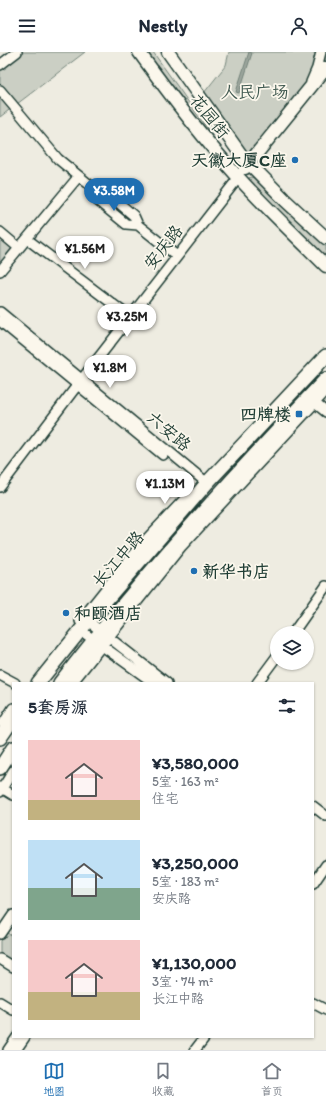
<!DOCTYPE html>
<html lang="zh">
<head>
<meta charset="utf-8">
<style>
  body { margin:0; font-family:Itim,"LXGW WenKai TC",sans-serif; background:#f2f2f3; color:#1f2937; height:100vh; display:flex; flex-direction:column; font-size:15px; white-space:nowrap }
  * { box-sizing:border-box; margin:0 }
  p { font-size:13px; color:#747a83 }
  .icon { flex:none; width:22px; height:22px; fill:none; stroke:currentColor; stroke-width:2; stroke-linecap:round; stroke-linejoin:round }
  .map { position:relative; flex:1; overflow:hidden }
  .panel { position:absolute; left:12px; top:630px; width:302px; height:356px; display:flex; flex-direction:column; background:#fff; border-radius:0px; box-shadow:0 1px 3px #0004 }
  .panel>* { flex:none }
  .fabs { position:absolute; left:270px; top:574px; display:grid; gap:8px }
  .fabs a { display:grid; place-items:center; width:44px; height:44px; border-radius:50%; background:#fff; box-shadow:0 1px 3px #0004; font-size:20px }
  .price { position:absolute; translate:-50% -34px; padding:0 9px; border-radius:14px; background:#fff; color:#222; font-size:13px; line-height:26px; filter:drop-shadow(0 1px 2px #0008) }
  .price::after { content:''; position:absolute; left:50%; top:24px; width:12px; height:9px; margin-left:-6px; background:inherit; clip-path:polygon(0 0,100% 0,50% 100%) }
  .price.active { background:#1f6fb2; color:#fff }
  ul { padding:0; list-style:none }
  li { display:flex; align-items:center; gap:12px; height:100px; padding:0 16px }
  li span { display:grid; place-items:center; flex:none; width:112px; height:80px; border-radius:0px; color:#555 }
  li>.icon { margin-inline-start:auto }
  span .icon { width:48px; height:48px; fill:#fffc; stroke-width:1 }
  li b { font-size:17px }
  h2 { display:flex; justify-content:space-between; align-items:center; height:48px; padding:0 16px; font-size:17px }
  header { display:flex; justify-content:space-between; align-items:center; height:52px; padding:0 16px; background:#fff; font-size:18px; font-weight:700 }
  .tab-bar { display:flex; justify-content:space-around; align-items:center; height:56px; border-top:1px solid #e0e1e3; background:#fff; font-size:11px; color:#747a83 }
  .tab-bar a { display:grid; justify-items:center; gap:2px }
  .tab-bar .active { color:#1f6fb2 }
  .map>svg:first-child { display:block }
  .green { fill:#cbcfc4; stroke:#75867c }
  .water { fill:#9fa89f; stroke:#6c7d74 }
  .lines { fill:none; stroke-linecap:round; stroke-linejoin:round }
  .minor-casing { stroke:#1f3d34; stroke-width:12 }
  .major-casing { stroke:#1f3d34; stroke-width:15 }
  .highway-casing { stroke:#1f3d34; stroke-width:16 }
  .minor { stroke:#fbf7ec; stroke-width:9 }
  .major { stroke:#fbf7ec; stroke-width:12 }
  .highway { stroke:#fbf7ec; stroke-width:13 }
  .poi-dot { fill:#1f6fb2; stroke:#fbf7ec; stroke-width:1.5 }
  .labels { text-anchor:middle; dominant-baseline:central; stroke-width:3.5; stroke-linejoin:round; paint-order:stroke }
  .park-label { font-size:17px; fill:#415a51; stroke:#fbf7ec }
  .street-label { font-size:17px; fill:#1f3d34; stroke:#fbf7ec }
  .poi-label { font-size:17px; font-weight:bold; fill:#1f3d34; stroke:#fbf7ec; text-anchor:end }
</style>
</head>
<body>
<header><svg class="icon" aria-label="menu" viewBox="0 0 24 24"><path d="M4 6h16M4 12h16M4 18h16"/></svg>Nestly<svg class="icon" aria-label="person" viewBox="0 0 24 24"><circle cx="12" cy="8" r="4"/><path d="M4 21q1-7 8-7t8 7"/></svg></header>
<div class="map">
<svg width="326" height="998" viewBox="0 0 326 998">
  <rect width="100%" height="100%" fill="#eeece1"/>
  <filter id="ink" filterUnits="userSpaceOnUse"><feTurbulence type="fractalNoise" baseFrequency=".025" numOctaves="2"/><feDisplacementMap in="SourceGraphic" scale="8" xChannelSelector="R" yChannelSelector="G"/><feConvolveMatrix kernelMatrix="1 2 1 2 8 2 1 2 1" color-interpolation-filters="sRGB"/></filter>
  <g filter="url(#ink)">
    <path class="green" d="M 17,0 L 85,0 L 0,65 L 0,13 Z
      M 144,0 L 153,0 L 226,103 L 227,107 Z
      M 229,0 L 326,0 L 326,16 L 248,111 L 200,46 L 226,13 Z
      M 250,125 L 255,126 L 326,195 L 326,209 L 248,128 Z
      M 0,186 L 14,198 L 0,215 Z
      M 6,880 L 13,885 L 12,909 L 0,902 L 0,889 Z"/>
    <path class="water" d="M 249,0 L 252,1 L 239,41 L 236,40 Z"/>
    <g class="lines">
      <defs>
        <path id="minor" d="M 0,13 L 17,0
          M 311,30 L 317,16 L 321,0
          M 0,38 L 58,107 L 96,138 L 98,149 L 126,172 L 138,173 L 177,204
          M 96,138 L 105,139 L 134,164 L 138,173
          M 0,180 L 19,196
          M 27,187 L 130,265
          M 0,219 L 79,124
          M 0,260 L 207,431
          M 0,269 L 163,403
          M 311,348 L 326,360
          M 0,435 L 82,327 L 239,125
          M 80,569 L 139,495 L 190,441
          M 88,569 L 167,631
          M 80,578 L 154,631
          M 293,581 L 326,534
          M 0,623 L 15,631
          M 72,631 L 181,495 L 326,339
          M 257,631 L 277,604
          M 3,672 L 13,656
          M 0,735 L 13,743
          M 0,740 L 13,719
          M 313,754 L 326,764
          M 313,832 L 326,813
          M 0,882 L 13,863
          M 0,907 L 13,915
          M 0,950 L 13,958
          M 313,951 L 326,958
          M 8,998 L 17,985
          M 16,998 L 25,985
          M 195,998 L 205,985"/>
        <path id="major" d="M 139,0 C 170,43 202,85 238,125 C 266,156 296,184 326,214
          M 168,0 L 242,104 L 286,149 L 326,186
          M 245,116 L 326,16"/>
        <path id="highway" d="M 38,631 L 88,569 L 207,431 L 326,304
          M 60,631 C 142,525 233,425 326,327
          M 0,686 L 13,667
          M 0,716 L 13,696"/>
      </defs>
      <use href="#minor" class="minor-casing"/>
      <use href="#major" class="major-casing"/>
      <use href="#highway" class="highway-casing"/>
      <use href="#minor" class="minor"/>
      <use href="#major" class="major"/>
      <use href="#highway" class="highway"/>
    </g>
  </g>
  <g class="poi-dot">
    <circle cx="295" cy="108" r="4"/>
    <rect x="295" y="358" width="8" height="8" rx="2"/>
    <circle cx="194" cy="519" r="4"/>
    <circle cx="66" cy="561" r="4"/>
  </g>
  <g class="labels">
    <g class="park-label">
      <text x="255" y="40">人民广场</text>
    </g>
    <g class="street-label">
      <text transform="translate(210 64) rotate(51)">花园街</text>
      <text transform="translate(163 195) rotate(-52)">安庆路</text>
      <text transform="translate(169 379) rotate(40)">六安路</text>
      <text transform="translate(118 507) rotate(-49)">长江中路</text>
    </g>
    <g class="poi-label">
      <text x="287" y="108">天徽大厦C座</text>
      <text x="291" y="362">四牌楼</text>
      <text x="202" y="519" text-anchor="start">新华书店</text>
      <text x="74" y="561" text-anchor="start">和颐酒店</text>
    </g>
  </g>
</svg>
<div class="fabs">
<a><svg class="icon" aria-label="layers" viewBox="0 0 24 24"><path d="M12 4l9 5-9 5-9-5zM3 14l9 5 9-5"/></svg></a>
</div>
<b class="price active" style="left:114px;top:160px">¥3.58M</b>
<b class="price" style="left:85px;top:218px">¥1.56M</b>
<b class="price" style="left:127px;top:286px">¥3.25M</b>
<b class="price" style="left:110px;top:337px">¥1.8M</b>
<b class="price" style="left:165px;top:453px">¥1.13M</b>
<section class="panel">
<h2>5套房源<svg class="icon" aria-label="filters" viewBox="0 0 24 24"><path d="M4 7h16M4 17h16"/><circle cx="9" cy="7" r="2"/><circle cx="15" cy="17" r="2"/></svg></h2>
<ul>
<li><span style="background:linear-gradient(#f6c9c9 75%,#c2b280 0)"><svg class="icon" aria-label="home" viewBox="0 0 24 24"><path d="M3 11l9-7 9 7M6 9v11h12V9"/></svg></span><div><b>¥3,580,000</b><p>5室 · 163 m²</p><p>住宅</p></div></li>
<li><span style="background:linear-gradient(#bfe0f5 60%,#7fa58c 0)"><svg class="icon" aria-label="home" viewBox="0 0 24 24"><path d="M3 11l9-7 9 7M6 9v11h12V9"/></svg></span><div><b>¥3,250,000</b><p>5室 · 183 m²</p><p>安庆路</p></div></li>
<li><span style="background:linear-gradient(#f6c9c9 65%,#c2b280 0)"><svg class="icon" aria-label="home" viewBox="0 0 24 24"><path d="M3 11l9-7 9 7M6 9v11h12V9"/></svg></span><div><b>¥1,130,000</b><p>3室 · 74 m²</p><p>长江中路</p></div></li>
</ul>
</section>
</div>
<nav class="tab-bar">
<a class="active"><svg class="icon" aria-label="map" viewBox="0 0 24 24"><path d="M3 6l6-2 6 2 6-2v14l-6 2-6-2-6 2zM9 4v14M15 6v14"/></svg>地图</a>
<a><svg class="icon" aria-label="saved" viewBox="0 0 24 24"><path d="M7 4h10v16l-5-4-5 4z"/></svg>收藏</a>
<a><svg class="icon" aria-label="home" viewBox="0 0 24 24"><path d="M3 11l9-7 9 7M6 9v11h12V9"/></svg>首页</a>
</nav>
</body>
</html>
